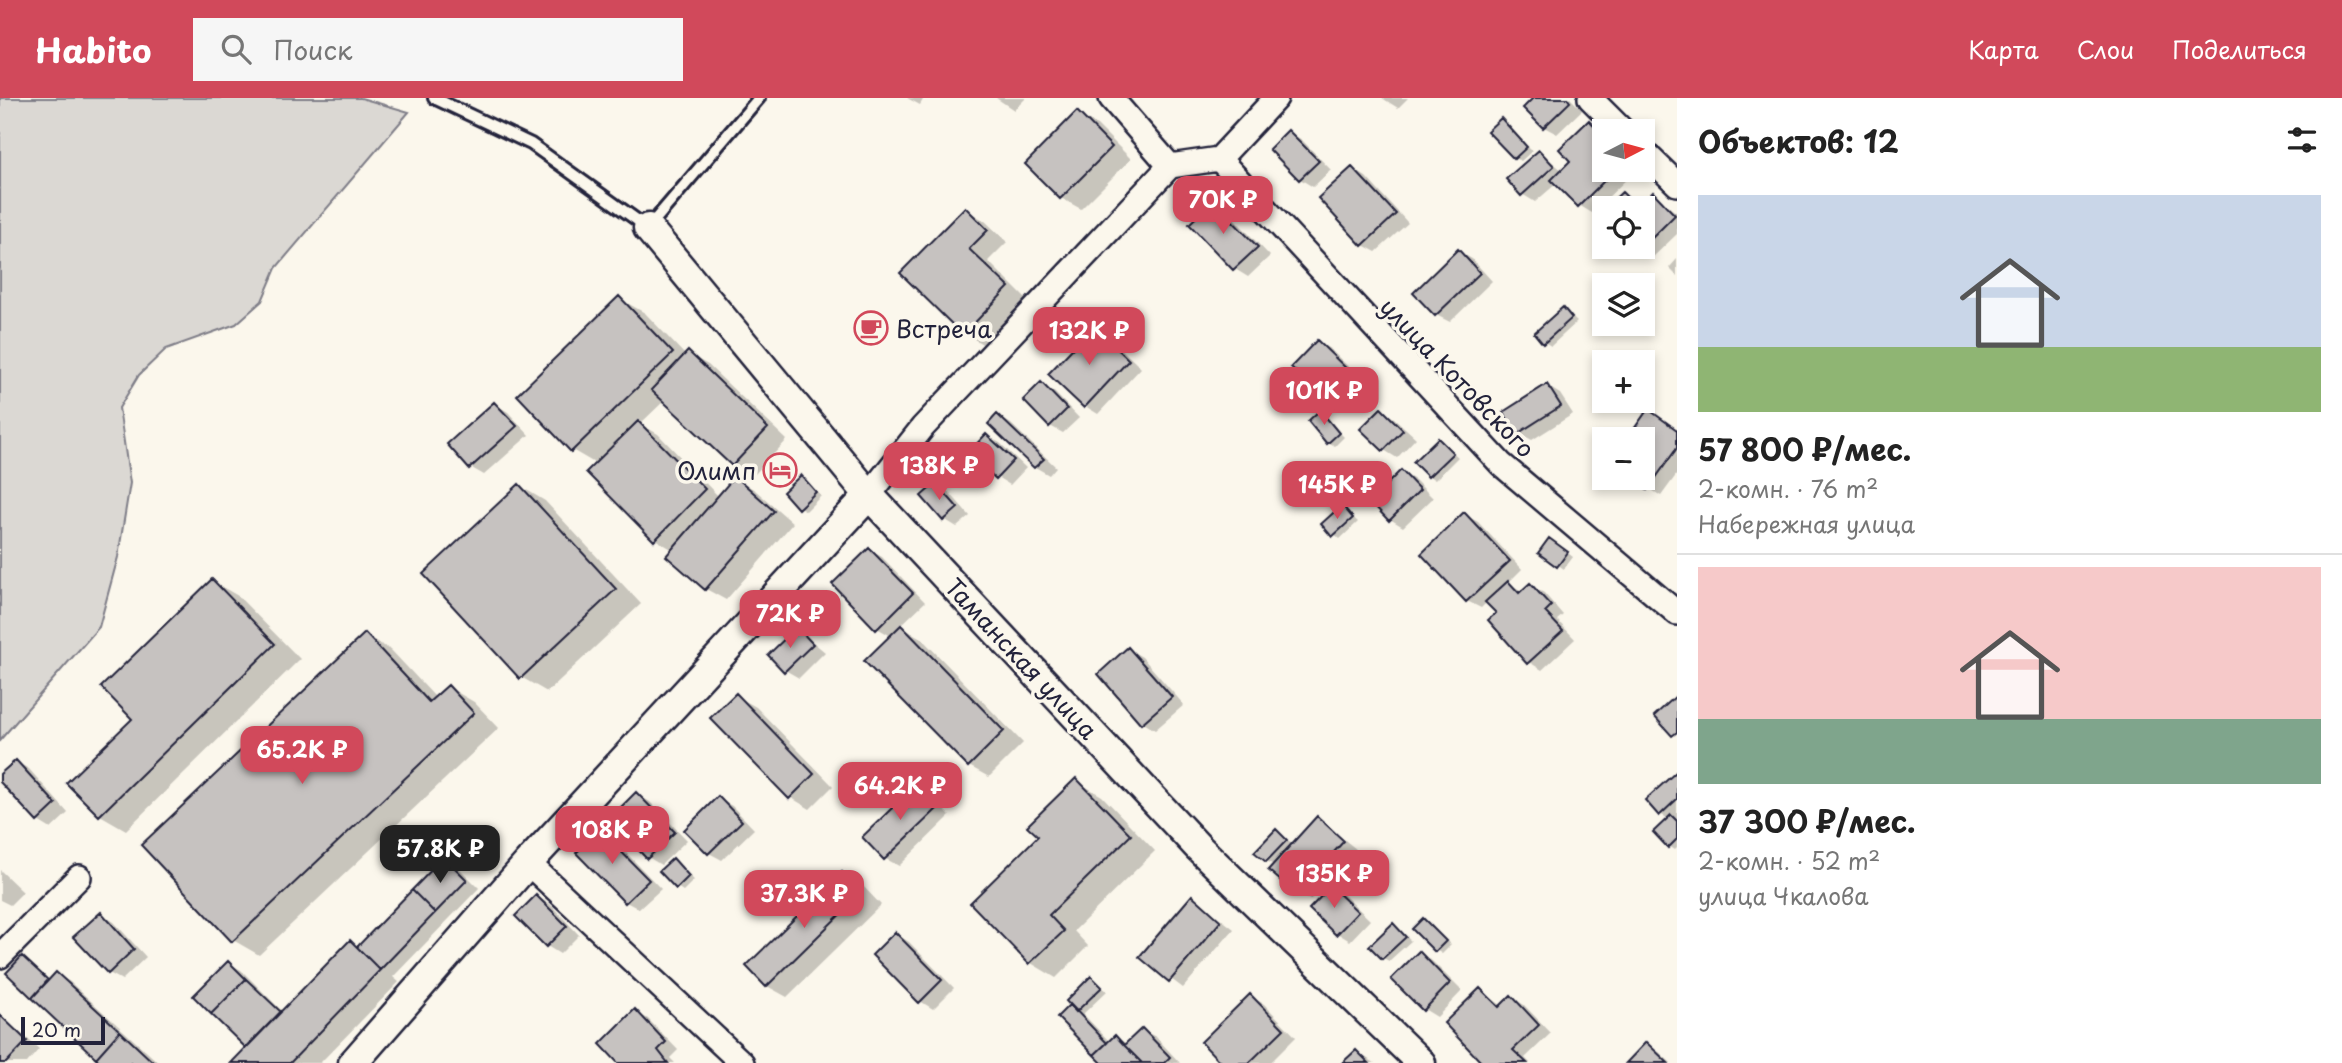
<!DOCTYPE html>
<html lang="ru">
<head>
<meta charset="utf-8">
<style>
  body { margin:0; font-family:"Playpen Sans",sans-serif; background:#f6f6f6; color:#222; height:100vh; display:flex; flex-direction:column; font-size:26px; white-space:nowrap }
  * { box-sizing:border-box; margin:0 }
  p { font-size:23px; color:#767676 }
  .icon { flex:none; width:38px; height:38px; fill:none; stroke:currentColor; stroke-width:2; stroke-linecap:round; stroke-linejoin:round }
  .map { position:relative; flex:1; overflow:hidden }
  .panel { display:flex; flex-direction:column; background:#fff; width:665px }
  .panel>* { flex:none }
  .needle { width:46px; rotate:84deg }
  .fabs { position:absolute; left:1592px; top:21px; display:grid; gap:14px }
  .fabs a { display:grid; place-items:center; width:63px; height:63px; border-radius:0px; background:#fff; box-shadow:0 4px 10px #0003; font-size:35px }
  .scale { position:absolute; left:21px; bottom:18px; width:84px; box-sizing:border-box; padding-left:7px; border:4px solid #22223b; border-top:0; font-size:19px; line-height:24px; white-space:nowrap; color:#22223b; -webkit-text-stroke:5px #fbf7ec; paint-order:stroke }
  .price { position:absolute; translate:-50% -60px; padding:0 16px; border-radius:14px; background:#d1495b; color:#fff; font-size:23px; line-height:46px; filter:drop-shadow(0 2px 4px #0008) }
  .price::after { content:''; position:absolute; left:50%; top:42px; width:21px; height:16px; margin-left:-10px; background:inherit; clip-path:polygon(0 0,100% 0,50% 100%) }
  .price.selected { background:#222; color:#fff }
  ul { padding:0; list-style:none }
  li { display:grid; align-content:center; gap:14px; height:371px; padding:0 21px }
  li+li { border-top:2px solid #e0e0e0 }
  li span { display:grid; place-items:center; height:217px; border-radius:0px; color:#555 }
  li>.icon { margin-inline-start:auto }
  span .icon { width:126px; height:126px; fill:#fffc; stroke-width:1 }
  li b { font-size:30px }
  h2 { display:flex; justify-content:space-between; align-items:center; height:84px; padding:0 21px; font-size:30px }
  header { display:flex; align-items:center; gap:42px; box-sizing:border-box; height:98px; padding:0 35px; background:#d1495b; color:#fff }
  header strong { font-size:33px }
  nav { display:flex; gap:38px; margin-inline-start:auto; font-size:24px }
  .search { width:490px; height:63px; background:#f6f6f6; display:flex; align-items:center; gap:18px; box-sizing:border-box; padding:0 24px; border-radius:0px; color:#767676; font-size:26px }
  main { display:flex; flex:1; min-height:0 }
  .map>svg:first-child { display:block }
  .green { fill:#dbd8d3; stroke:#7e7d87; stroke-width:2 }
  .shadow { fill:#0003 }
  .building { fill:#c6c2c0; stroke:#22223b; stroke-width:2 }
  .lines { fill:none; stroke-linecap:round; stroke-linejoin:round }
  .service-casing { stroke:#22223b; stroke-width:16 }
  .minor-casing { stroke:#22223b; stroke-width:28 }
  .tertiary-casing { stroke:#22223b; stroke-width:33 }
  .service { stroke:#fbf7ec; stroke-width:10 }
  .minor { stroke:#fbf7ec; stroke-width:23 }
  .tertiary { stroke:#fbf7ec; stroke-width:28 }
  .labels { text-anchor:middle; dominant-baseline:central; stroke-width:7; stroke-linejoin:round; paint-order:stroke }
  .poi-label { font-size:24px; fill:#22223b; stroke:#fbf7ec; text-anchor:start }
  .street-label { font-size:24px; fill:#22223b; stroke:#fbf7ec }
</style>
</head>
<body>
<header>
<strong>Habito</strong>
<div class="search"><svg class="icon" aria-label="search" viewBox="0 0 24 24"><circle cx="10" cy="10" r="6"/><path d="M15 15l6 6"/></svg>Поиск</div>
<nav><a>Карта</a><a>Слои</a><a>Поделиться</a></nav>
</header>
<main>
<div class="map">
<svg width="1677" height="965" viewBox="0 0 1677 965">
  <rect width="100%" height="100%" fill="#fbf7ec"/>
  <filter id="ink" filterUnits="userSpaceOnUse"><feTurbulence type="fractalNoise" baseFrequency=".0143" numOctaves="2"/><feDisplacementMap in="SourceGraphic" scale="14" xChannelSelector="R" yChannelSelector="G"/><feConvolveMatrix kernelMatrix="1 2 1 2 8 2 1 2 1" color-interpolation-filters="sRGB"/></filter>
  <g filter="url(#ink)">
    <path class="green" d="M 0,0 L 361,0 L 409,14 L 276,170 L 262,203 L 236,226 L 166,251 L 139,277 L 119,310 L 130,385 L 118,459 L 99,529 L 0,642 Z"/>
    <path class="shadow" d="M 907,0 L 924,0 L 920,7 Z
      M 996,0 L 1026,0 L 1014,12 Z
      M 1382,0 L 1408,0 L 1398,10 Z
      M 1535,0 L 1570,0 L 1582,12 L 1557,36 L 1544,29 L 1525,10 Z
      M 1077,16 L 1097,27 L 1131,61 L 1081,111 L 1061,100 L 1027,66 Z
      M 1501,23 L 1532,53 L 1521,63 L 1515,60 Z
      M 1589,24 L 1605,34 L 1605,72 L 1636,72 L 1592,115 L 1579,107 L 1557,85 L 1535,104 L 1522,96 L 1540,54 L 1563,73 L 1573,63 Z
      M 1289,34 L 1302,42 L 1331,72 L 1313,89 L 1300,81 L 1271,51 Z
      M 1353,71 L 1366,79 L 1408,125 L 1376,154 L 1363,147 Z
      M 1622,96 L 1641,109 L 1653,97 L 1677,115 L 1677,136 L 1653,159 L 1637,149 L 1643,149 L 1643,110 L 1608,110 Z
      M 1213,105 L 1226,112 L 1270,158 L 1248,179 L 1235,171 L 1191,126 Z
      M 965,111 L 985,123 L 1007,144 L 988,163 L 1027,202 L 984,247 L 964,235 Z
      M 1459,154 L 1472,161 L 1492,183 L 1450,224 L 1436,217 L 1416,195 Z
      M 1677,161 L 1677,178 L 1669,170 Z
      M 620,201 L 645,215 L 686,258 L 688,256 L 708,267 L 787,342 L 753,378 L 733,367 L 665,302 L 640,326 L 658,336 L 719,399 L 735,380 L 755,392 L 793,425 L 726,502 L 706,491 L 673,452 L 655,441 L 596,366 L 572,352 Z
      M 1564,212 L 1577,224 L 1551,248 L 1544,244 Z
      M 1094,230 L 1108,238 L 1141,270 L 1098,316 L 1085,308 Z
      M 1317,244 L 1330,251 L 1366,286 L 1342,311 L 1329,304 Z
      M 1041,286 L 1054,294 L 1079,320 L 1063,335 L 1050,328 Z
      M 1547,288 L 1560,296 L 1573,316 L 1532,342 L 1519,335 Z
      M 495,306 L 508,314 L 529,337 L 484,377 L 470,369 Z
      M 1381,312 L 1394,320 L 1416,340 L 1397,360 L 1384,352 Z
      M 1648,313 L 1677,332 L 1677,376 L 1661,398 L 1633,380 L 1643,380 L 1643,341 L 1629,341 Z
      M 1320,315 L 1344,339 L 1335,348 L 1328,344 Z
      M 998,318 L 1011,326 L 1056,369 L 1049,377 L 1035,369 L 990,326 Z
      M 987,338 L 1000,345 L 1026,370 L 1010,387 L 997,379 Z
      M 1439,342 L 1458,359 L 1435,382 L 1429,378 Z
      M 1401,374 L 1415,382 L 1433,400 L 1403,429 L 1390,421 Z
      M 801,379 L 821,398 L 806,413 L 800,409 Z
      M 937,387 L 950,395 L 970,418 L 957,429 L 944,421 Z
      M 520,388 L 545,403 L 641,506 L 547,594 L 521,579 Z
      M 1342,409 L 1358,424 L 1340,441 L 1323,426 Z
      M 1465,417 L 1478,424 L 1522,471 L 1508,485 L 1522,493 L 1530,487 L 1544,495 L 1563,517 L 1557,522 L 1575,541 L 1542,572 L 1529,564 L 1487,504 L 1481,510 L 1467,503 L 1423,456 Z
      M 1556,446 L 1573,459 L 1564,471 L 1541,455 Z
      M 869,452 L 882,459 L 925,504 L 900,528 L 921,540 L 1023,645 L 989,679 L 969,668 L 891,538 L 877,530 Z
      M 212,483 L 238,498 L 300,561 L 126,732 L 100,717 L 135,621 Z
      M 797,531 L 825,554 L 799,580 L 785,572 Z
      M 365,537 L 391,552 L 436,600 L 448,589 L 474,604 L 499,630 L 259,857 L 233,842 Z
      M 1128,551 L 1142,559 L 1184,607 L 1155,632 L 1142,624 Z
      M 736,598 L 756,609 L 833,688 L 810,711 L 790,699 Z
      M 16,664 L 29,671 L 68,715 L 51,731 L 38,723 L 0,682 Z
      M 1677,675 L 1677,750 L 1675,752 L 1669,748 L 1669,721 L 1660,716 Z
      M 1076,683 L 1102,698 L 1155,753 L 1074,833 L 1088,848 L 1056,880 L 1031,865 L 972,805 L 1040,738 Z
      M 916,689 L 929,697 L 950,718 L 899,768 L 886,761 L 865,739 Z
      M 637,696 L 650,704 L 687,742 L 661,767 L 648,759 Z
      M 719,701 L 732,708 L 754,731 L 722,762 L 709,755 Z
      M 1317,720 L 1356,751 L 1310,802 L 1297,795 L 1275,768 L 1267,763 L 1276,733 L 1293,747 Z
      M 600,734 L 614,742 L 661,791 L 639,811 L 626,804 Z
      M 444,761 L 458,769 L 479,790 L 393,879 L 399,884 L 320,965 L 234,965 L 249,950 L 228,865 L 241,872 L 283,914 L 350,845 L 359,850 Z
      M 673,763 L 694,782 L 683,793 L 677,789 Z
      M 0,772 L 23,794 L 10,807 L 0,802 Z
      M 842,776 L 862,787 L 881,807 L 787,899 L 767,888 Z
      M 1332,790 L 1345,798 L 1370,822 L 1350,843 L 1337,835 Z
      M 537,799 L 550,806 L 579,837 L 560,856 L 547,848 Z
      M 1192,799 L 1234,831 L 1183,890 L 1142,859 Z
      M 101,816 L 114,824 L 146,859 L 122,882 L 109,875 Z
      M 1429,826 L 1451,847 L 1442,856 L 1436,852 Z
      M 1393,827 L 1411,843 L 1389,863 L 1383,860 Z
      M 896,836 L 909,844 L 954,890 L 933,911 L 920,903 Z
      M 1419,856 L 1432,863 L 1462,893 L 1437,919 L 1424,911 Z
      M 22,860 L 50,884 L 57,876 L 70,884 L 159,965 L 104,965 L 8,875 Z
      M 1091,880 L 1107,893 L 1083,916 L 1110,944 L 1115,939 L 1127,946 L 1142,932 L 1156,939 L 1180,965 L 1104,965 L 1072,906 Z
      M 1481,892 L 1502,908 L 1511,899 L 1524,907 L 1551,935 L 1525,960 L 1530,965 L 1484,965 Z
      M 1250,898 L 1264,906 L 1296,939 L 1270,965 L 1223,965 Z
      M 635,914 L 648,921 L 678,952 L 670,960 L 675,965 L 621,965 Z
      M 0,917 L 39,951 L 27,965 L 0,965 Z
      M 1646,947 L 1659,954 L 1671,965 L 1629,965 Z
      M 1356,954 L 1375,965 L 1344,965 Z"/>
    <path class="building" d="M 1533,0 L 1567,0 L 1570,4 L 1543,30 L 1523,10 Z
      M 1077,13 L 1112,49 L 1060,101 L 1025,66 Z
      M 1501,20 L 1527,49 L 1514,61 L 1487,33 Z
      M 1589,22 L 1605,39 L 1605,72 L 1615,72 L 1578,109 L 1551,82 L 1570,63 L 1559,51 Z
      M 1288,32 L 1319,63 L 1299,82 L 1269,51 Z
      M 1539,52 L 1554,68 L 1521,98 L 1506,81 Z
      M 1352,69 L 1396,116 L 1362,148 L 1318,100 Z
      M 1622,94 L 1638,110 L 1653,94 L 1675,117 L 1639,153 L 1635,149 L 1643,149 L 1643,110 L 1605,110 Z
      M 1213,103 L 1258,149 L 1233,172 L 1189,126 Z
      M 965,109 L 988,132 L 969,151 L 1009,189 L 963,237 L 900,175 Z
      M 1458,151 L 1480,175 L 1435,218 L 1413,195 Z
      M 619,198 L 673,255 L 571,354 L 517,297 Z
      M 1563,209 L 1572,220 L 1543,246 L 1534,235 Z
      M 1094,228 L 1129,262 L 1084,310 L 1048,276 Z
      M 1317,242 L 1354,278 L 1328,305 L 1291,269 Z
      M 688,253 L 768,330 L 732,368 L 651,292 Z
      M 1041,284 L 1067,311 L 1049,329 L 1023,302 Z
      M 1547,286 L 1561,308 L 1517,336 L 1503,314 Z
      M 494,304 L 517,328 L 469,371 L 447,346 Z
      M 1381,310 L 1403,332 L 1383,353 L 1360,331 Z
      M 1648,311 L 1677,332 L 1677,350 L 1647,392 L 1630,380 L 1643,380 L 1643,341 L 1627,341 Z
      M 1320,312 L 1339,335 L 1327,346 L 1308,323 Z
      M 997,316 L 1044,361 L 1034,370 L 988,326 Z
      M 638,323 L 705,391 L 654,443 L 586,374 Z
      M 986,336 L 1014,362 L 996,381 L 968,355 Z
      M 1438,340 L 1453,355 L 1428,379 L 1413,364 Z
      M 1401,372 L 1420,392 L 1389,423 L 1370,403 Z
      M 801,377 L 816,394 L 798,411 L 783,394 Z
      M 735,378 L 774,413 L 705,492 L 666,458 Z
      M 936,385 L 958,410 L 943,423 L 921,398 Z
      M 519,386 L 616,491 L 520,581 L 423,476 Z
      M 1342,407 L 1353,420 L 1332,439 L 1321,426 Z
      M 1464,414 L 1510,463 L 1466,504 L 1421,456 Z
      M 1549,440 L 1568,454 L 1557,469 L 1538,455 Z
      M 869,450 L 913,495 L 876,532 L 832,486 Z
      M 212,481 L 275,546 L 99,718 L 66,685 L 132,621 L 101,589 Z
      M 1508,483 L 1519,495 L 1530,485 L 1551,508 L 1545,514 L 1563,533 L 1527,566 L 1488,522 L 1496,515 L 1485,504 Z
      M 901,527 L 1004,633 L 968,669 L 864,563 Z
      M 797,529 L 813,546 L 784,574 L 768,557 Z
      M 365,535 L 429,604 L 448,587 L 474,615 L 232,844 L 141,747 Z
      M 1128,549 L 1172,599 L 1141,626 L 1098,576 Z
      M 736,595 L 814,676 L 789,701 L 710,620 Z
      M 1677,597 L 1677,634 L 1672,638 L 1654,618 Z
      M 16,662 L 56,706 L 37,724 L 0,684 L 0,676 Z
      M 1677,673 L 1677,701 L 1659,718 L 1645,702 Z
      M 1076,680 L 1131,737 L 1049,817 L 1064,833 L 1029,866 L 970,805 L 1038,738 L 1027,728 Z
      M 916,687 L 938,710 L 884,762 L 862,739 Z
      M 636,694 L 675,734 L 647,761 L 609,721 Z
      M 718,698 L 742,723 L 708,756 L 684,732 Z
      M 1671,717 L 1677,723 L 1677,741 L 1668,750 L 1653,734 Z
      M 1317,718 L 1344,743 L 1296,796 L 1268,772 Z
      M 1276,731 L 1287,742 L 1266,764 L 1254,754 Z
      M 600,732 L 649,782 L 625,805 L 576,755 Z
      M 444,759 L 467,782 L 435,815 L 412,792 Z
      M 673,760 L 689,778 L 676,791 L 659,773 Z
      M 842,774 L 862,795 L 766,889 L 746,868 Z
      M 1331,788 L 1358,814 L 1336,837 L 1309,811 Z
      M 412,792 L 435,815 L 380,872 L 357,849 Z
      M 536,797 L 567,828 L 546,849 L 515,818 Z
      M 1192,797 L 1221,823 L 1169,884 L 1139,859 Z
      M 101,814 L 134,851 L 108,876 L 73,839 Z
      M 1423,820 L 1446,843 L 1435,854 L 1412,831 Z
      M 1393,825 L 1406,839 L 1382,861 L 1369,848 Z
      M 895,834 L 942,882 L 919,905 L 872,857 Z
      M 350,842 L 380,872 L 290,965 L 231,965 Z
      M 1419,853 L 1450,885 L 1423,913 L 1391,881 Z
      M 22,858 L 48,882 L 32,900 L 6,875 Z
      M 228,863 L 246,881 L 211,916 L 193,898 Z
      M 56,874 L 120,933 L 96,960 L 32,900 Z
      M 1091,878 L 1102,889 L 1076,914 L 1066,903 Z
      M 246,881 L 281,914 L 246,950 L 211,916 Z
      M 1480,890 L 1499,909 L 1511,897 L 1539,927 L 1513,952 L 1527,965 L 1482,965 L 1444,925 Z
      M 1250,896 L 1284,931 L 1249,965 L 1221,965 L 1201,944 Z
      M 1070,906 L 1107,945 L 1094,957 L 1057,919 Z
      M 635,911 L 666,944 L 658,952 L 668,965 L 618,965 L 600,946 Z
      M 0,917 L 27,943 L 6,965 L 0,965 Z
      M 1142,930 L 1170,959 L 1164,965 L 1142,965 L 1124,947 Z
      M 120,933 L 154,965 L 101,965 L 96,960 Z
      M 1115,937 L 1124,947 L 1142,965 L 1102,965 L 1094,957 Z
      M 1646,944 L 1668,965 L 1626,965 Z
      M 1356,952 L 1369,965 L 1342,965 Z"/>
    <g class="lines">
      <defs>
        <path id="service" d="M 434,0 L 531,46 L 648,130 L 759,0"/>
        <path id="minor" d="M 1111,0 L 1170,68
          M 1590,0 L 1623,33
          M 1643,53 L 1677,86
          M 1219,61 L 1501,366 L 1677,515
          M 869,397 L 923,329 L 1170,68 L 1219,61 L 1276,0
          M 528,765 L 742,965
          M 0,858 L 79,779"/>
        <path id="tertiary" d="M 648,130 L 869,397 L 1199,750 L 1421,965
          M 353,965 L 528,765 L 869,397"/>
      </defs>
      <use href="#service" class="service-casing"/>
      <use href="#minor" class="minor-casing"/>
      <use href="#tertiary" class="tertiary-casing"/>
      <use href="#service" class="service"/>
      <use href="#minor" class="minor"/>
      <use href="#tertiary" class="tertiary"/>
    </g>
  </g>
  <defs>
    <symbol id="cafe-ring" viewBox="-11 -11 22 22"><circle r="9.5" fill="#fbf7ec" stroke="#d1495b" stroke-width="1.5"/><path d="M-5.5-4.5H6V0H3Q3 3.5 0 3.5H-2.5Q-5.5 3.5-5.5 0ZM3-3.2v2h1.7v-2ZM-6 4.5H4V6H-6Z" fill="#d1495b"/></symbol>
    <symbol id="hotel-ring" viewBox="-11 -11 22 22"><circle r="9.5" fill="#fbf7ec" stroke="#d1495b" stroke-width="1.5"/><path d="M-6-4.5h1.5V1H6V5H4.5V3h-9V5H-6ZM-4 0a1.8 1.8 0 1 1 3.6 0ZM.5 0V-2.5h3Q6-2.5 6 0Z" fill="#d1495b"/></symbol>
  </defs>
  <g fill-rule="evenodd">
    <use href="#cafe-ring" x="852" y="211" width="38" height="38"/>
    <use href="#hotel-ring" x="761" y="353" width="38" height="38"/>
  </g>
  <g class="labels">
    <g class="poi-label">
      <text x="896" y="230">Встреча</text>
      <text x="756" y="372" text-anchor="end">Олимп</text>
    </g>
    <g class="street-label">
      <text transform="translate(1458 279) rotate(46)">улица Котовского</text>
      <text transform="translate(1022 560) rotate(47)">Таманская улица</text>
    </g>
  </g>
</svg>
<div class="fabs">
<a><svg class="needle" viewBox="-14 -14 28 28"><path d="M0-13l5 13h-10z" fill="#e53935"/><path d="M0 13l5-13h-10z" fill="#767676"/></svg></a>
<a><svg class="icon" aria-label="locate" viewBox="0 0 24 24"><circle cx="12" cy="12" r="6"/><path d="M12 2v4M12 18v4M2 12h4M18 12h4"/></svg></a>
<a><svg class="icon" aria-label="layers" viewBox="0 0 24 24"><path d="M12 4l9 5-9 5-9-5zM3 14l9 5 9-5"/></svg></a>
<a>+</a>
<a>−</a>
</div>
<div class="scale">20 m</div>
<b class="price" style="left:1223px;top:138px">70K ₽</b>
<b class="price" style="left:1089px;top:269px">132K ₽</b>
<b class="price" style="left:1324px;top:329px">101K ₽</b>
<b class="price" style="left:939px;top:404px">138K ₽</b>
<b class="price" style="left:1337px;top:423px">145K ₽</b>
<b class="price" style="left:790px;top:552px">72K ₽</b>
<b class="price" style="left:302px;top:688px">65.2K ₽</b>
<b class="price" style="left:900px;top:724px">64.2K ₽</b>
<b class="price" style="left:612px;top:768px">108K ₽</b>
<b class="price selected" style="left:440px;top:787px">57.8K ₽</b>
<b class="price" style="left:1334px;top:812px">135K ₽</b>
<b class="price" style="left:804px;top:832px">37.3K ₽</b>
</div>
<section class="panel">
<h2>Объектов: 12<svg class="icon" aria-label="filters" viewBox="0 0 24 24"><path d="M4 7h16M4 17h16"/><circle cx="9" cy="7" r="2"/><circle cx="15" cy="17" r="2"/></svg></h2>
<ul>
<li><span style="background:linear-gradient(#c9d6e8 70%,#8fb573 0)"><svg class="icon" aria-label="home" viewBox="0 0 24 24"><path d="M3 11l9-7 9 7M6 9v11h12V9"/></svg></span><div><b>57 800 ₽/мес.</b><p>2-комн. · 76 m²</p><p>Набережная улица</p></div></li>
<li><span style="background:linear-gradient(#f6c9c9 70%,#7fa58c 0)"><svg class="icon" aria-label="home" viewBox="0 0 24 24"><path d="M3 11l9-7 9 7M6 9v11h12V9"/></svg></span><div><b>37 300 ₽/мес.</b><p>2-комн. · 52 m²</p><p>улица Чкалова</p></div></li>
</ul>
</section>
</main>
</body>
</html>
